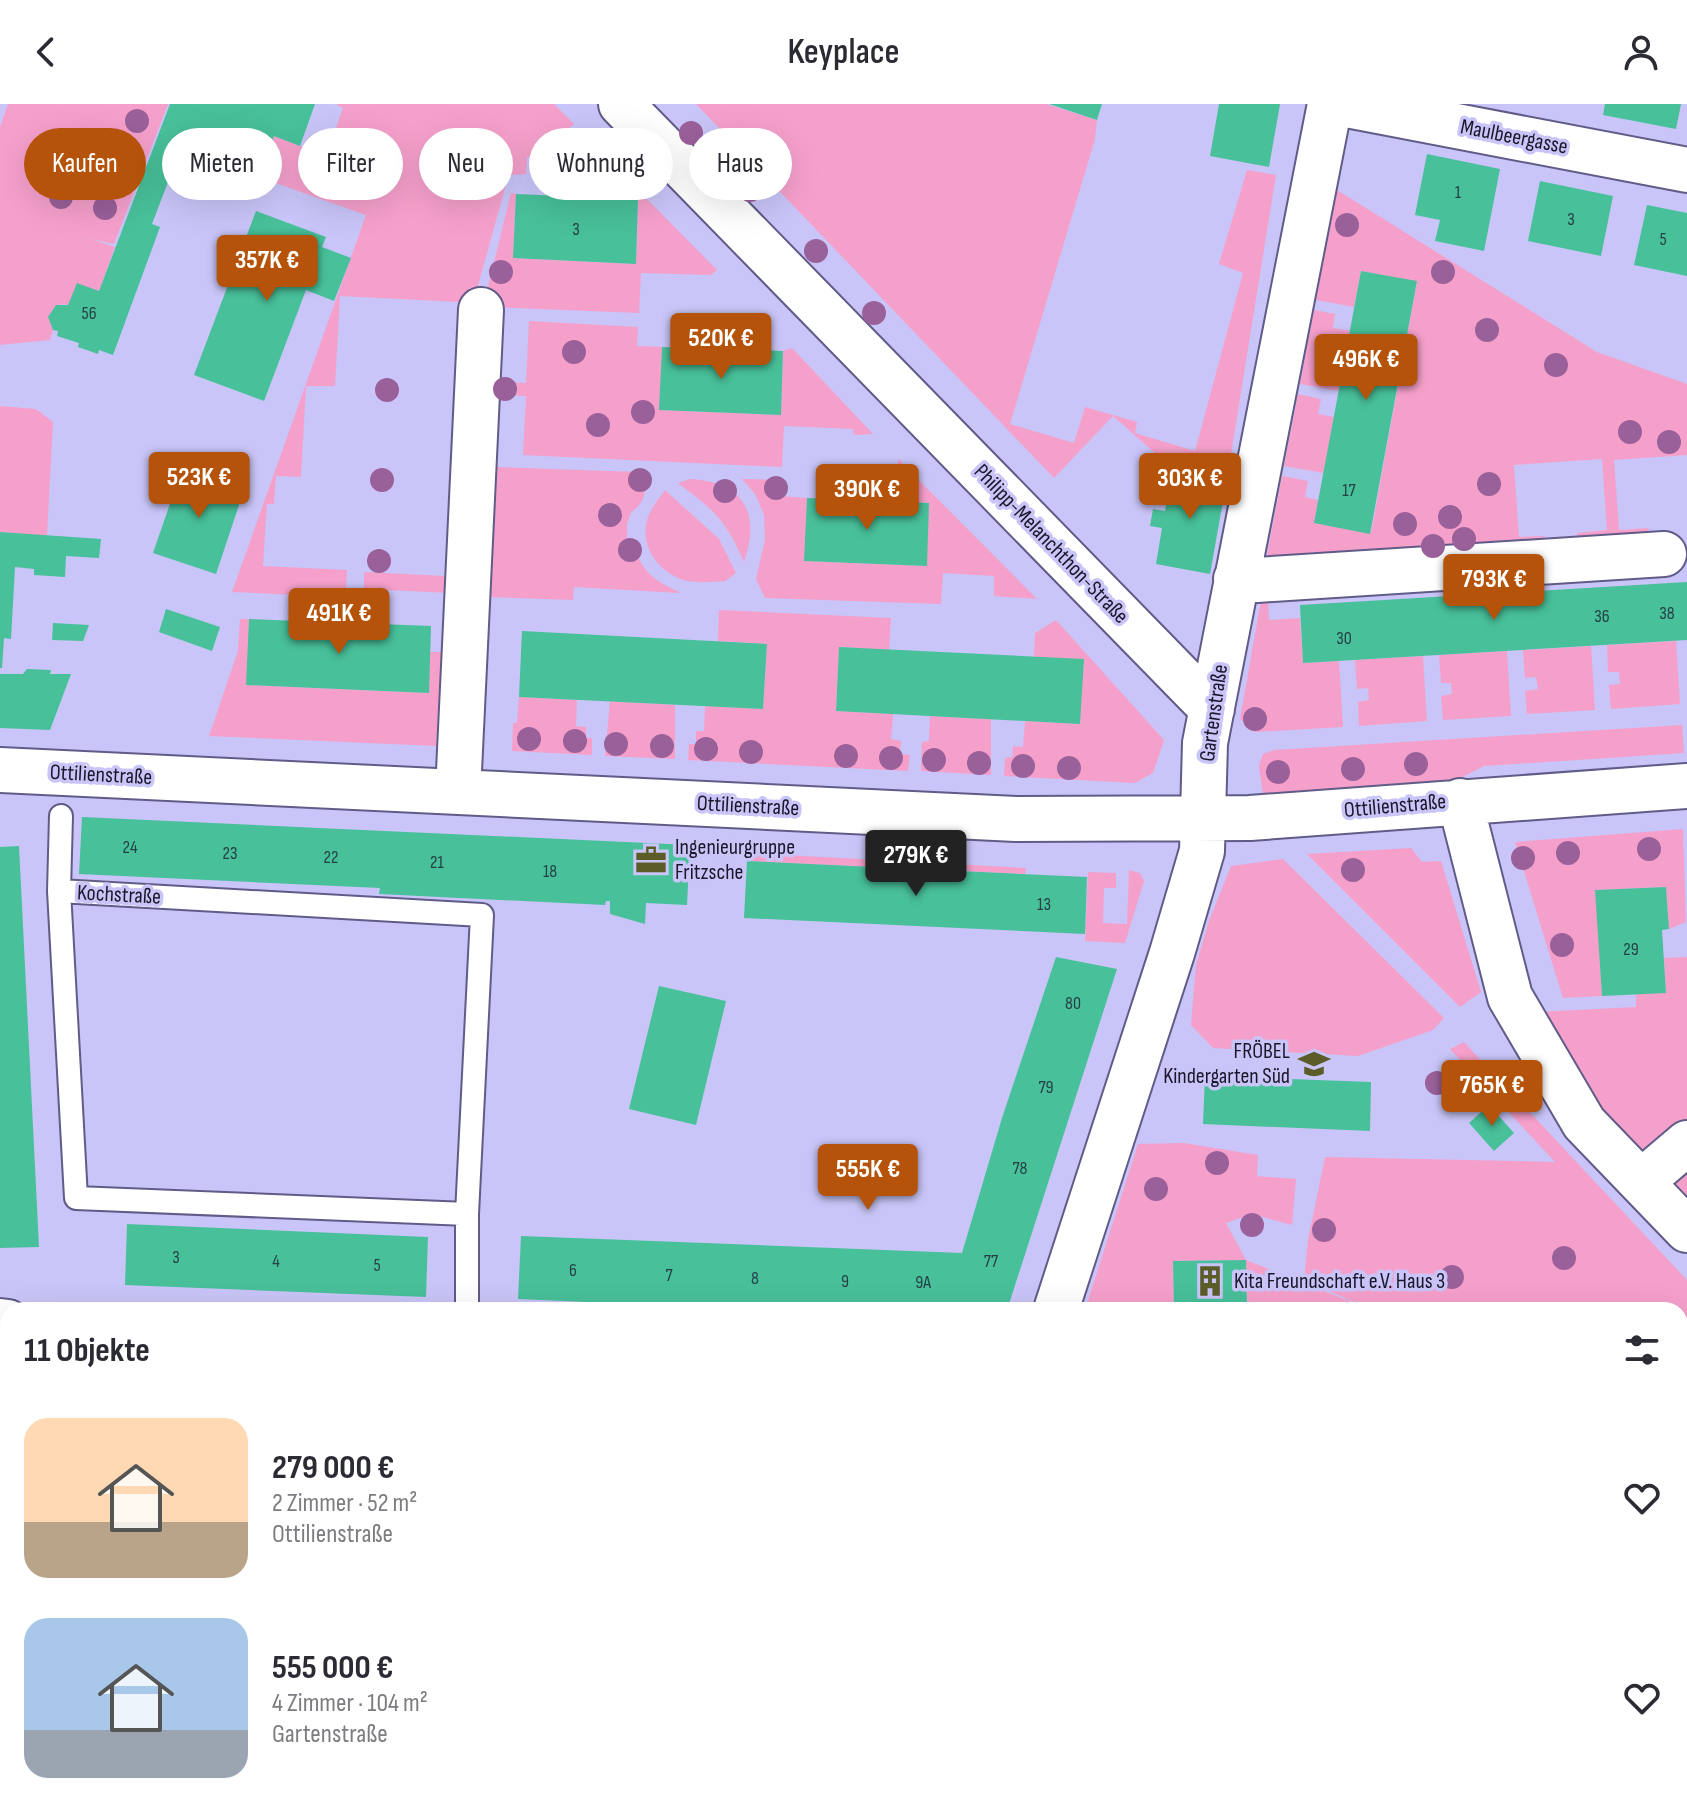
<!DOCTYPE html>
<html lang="de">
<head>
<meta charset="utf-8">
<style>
  body { margin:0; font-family:"Sofia Sans Condensed",sans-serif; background:#f7f7f7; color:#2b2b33; height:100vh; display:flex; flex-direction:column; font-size:30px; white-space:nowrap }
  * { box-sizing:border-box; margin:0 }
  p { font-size:26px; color:#7c7c81 }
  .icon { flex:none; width:44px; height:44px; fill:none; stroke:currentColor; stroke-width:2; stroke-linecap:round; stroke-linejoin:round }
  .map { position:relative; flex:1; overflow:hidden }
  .drawer { position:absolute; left:0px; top:1198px; width:1688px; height:512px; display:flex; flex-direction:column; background:#fff; border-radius:24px 24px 0 0; box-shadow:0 8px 32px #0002 }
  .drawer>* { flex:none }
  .hud { position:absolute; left:24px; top:24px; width:800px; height:72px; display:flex; gap:16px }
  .price { position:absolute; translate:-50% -68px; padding:0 18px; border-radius:8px; background:#b45309; color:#fff; font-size:26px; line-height:52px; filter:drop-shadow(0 2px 4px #0008) }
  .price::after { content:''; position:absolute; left:50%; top:48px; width:24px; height:18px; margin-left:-12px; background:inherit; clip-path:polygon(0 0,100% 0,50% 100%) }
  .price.current { background:#222; color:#fff }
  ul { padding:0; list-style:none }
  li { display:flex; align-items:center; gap:24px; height:200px; padding:0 24px }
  li span { display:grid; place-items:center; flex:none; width:224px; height:160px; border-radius:24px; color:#555 }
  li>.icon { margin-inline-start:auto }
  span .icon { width:96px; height:96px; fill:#fffc; stroke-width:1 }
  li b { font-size:34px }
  h2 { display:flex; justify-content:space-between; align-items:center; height:96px; padding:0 24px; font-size:34px }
  .tag { padding:0 28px; border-radius:36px; background:#fff; box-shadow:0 8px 32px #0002; font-size:28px; line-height:72px }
  .tag.current { background:#b45309; color:#fff }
  header { display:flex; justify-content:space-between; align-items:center; height:104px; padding:0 24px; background:#fff; font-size:36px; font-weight:600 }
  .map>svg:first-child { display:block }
  .green { fill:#f5a0cb }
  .building { fill:#48c09a }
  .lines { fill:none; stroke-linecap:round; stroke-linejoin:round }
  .lane-casing { stroke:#605b87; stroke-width:26 }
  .street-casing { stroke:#605b87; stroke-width:48 }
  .lane { stroke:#fff; stroke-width:22 }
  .street { stroke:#fff; stroke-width:44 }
  .tree { fill:#9a609a }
  .labels { text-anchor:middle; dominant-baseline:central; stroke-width:7; stroke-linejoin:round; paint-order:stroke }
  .number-label { font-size:18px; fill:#254145 }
  .street-label { font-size:22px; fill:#191729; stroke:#c9c5f8 }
  .poi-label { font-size:22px; fill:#191729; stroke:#c9c5f8; text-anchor:start }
</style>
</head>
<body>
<header><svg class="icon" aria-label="back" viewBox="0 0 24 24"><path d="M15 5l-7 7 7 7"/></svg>Keyplace<svg class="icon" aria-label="person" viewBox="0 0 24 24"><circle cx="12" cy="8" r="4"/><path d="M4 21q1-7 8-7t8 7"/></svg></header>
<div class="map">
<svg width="1687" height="1710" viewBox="0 0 1687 1710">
  <rect width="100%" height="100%" fill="#c9c5f8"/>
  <path class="green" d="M 8,0 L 168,0 L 114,140 L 91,135 L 115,143 L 99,187 L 77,180 L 68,201 C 57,198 52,204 49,213 L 53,226 L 50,236 L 0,241 L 0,23 Z
    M 336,0 L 554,0 L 574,20 L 554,38 L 541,38 L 540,54 L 527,53 L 526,70 L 511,71 L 507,77 L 467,221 L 458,225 L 459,198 L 340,192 L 335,282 L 306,282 L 301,373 L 276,372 L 274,400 L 267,400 L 263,462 L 347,466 L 346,484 L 321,484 L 320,492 L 232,488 L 366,111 L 267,76 L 270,69 L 261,66 L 274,32 L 326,52 L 343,4 Z
    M 696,0 L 1046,0 L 1097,16 L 1095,35 L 1010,320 L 1074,339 L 1085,303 L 1137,318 L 1135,329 L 1195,347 L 1243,169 L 1219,160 L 1247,66 L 1276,71 L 1227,375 L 1173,365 L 1113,312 L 1054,374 Z
    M 1337,86 L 1597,248 L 1687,280 L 1687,351 L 1614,356 L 1619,426 L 1649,424 L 1641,440 L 1579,439 L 1577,429 L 1607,426 L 1602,355 L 1514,361 L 1519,433 L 1545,432 L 1529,448 L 1264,467 L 1282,372 L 1308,377 L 1305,393 L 1318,396 L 1315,419 L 1371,429 L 1417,178 L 1361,167 L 1354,203 L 1316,196 Z
    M 511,89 L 516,90 L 513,154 L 636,160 L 638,95 L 643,91 L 717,166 L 711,171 L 641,169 L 639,209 L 492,203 L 485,195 Z
    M 1314,206 L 1335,210 L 1333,224 L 1350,227 L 1339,287 L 1300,280 Z
    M 529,217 L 638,223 L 637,242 L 662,243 L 660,306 L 781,311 L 783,247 L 792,244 L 873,330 L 854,331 L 853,325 L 784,322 L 782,363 L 523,351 L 526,292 L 498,291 L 499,278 L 526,279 Z
    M 1298,290 L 1321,295 L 1318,310 L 1334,313 L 1324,369 L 1284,362 Z
    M 0,302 L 36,305 L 53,318 L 47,432 L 0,428 Z
    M 898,355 L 1037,495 L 994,492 L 994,472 L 943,469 L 941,500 L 765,494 L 756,475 L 765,436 L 764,411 L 755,390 L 742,375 L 781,376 L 780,392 L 807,394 L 805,457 L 926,462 L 929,399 L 912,398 L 913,377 L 898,376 Z
    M 497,363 L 639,368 C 649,382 646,399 631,408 L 627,420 L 627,436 L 633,437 C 641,468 653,476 681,489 L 574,483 L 573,496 L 490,493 Z
    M 690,375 C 744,378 761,409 744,458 C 725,415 715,407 678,379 Z
    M 665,386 L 719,435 L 736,469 L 725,477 C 713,478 699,479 687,477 C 659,470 638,442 648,413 C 652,403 659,394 665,386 Z
    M 447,440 L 454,441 L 452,489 L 364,485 L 364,468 L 445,472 Z
    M 1261,496 L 1268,496 L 1269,516 L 1300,514 L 1303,559 L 1339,557 L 1343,623 L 1255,628 L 1240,615 Z
    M 719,506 L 891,514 L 889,546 L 839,543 L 836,607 L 893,610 L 891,635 L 901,637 L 900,650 L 910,651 L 908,667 L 688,656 L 689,640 L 696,640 L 696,627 L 704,627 L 705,602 L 763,605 L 767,540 L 718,537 Z
    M 240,515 L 249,515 L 247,581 L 428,589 L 430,548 L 442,548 L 436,642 L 209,632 L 238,547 Z
    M 1056,516 L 1164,636 L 1153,669 L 1135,679 L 1004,672 L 1005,654 L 1012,653 L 1013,642 L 1023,643 L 1025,617 L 1080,620 L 1083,556 L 1034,553 L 1035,529 Z
    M 1676,537 L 1680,600 L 1611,605 L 1609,581 L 1620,580 L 1619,568 L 1608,568 L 1607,541 Z
    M 1591,542 L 1595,606 L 1527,610 L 1525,587 L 1538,585 L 1536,573 L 1525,574 L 1523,546 Z
    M 1507,547 L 1511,612 L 1443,616 L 1441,592 L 1452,590 L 1451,579 L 1441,579 L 1439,551 Z
    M 1423,552 L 1427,617 L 1359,622 L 1358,598 L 1369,596 L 1368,584 L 1357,585 L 1355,556 Z
    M 519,593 L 577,596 L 576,622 L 586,623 L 586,634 L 592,634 L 592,651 L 512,647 L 513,619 L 517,619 Z
    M 610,597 L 675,601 L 675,655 L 605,652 Z
    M 930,612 L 991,615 L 991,671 L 921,667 L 922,638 L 929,637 Z
    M 1682,621 L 1684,649 L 1484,662 L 1451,679 L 1263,691 L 1259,662 L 1263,650 L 1274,646 Z
    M 1683,725 L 1686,818 L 1669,825 L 1666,783 L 1596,786 L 1602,892 L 1563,894 L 1515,738 Z
    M 1411,744 L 1422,758 L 1441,757 L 1481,888 L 1460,903 L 1307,750 Z
    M 746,749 L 1026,764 L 1025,770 L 747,757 Z
    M 1283,755 L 1444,914 L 1433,926 L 1358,952 L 1213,944 L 1191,921 L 1196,861 L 1209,817 L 1231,762 Z
    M 1129,766 L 1140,769 L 1144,777 L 1125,839 L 1085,837 L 1088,768 L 1116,769 L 1116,784 L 1104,784 L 1103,819 L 1127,820 Z
    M 1687,853 L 1687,1104 L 1571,972 L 1536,908 L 1636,903 L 1636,890 L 1666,888 L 1664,854 Z
    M 1464,938 L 1687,1176 L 1687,1332 L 1680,1332 L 1680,1206 L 1269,1206 L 1247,1197 L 1245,1156 L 1173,1157 L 1174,1206 L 1085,1206 L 1138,1040 L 1184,1039 L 1258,1051 L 1257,1072 L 1296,1075 L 1292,1121 L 1252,1110 L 1226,1119 L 1246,1156 L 1372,1206 L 1304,1176 L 1308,1136 L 1325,1053 L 1555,1058 L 1450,945 Z
    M 926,1702 L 1004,1702 L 1004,1710 L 923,1710 Z
    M 1171,1702 L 1234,1702 L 1235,1710 L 1172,1710 Z"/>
  <path class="building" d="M 170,0 L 315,0 L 300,42 L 274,32 L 261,66 L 184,36 L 152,120 L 160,123 L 113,251 L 99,246 L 98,250 L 78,243 L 79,239 L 57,232 L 58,227 L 53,226 L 48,213 L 56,201 L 68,201 L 77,179 L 99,187 Z
    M 1049,0 L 1102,0 L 1097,16 Z
    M 1219,0 L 1280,0 L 1269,63 L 1210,52 Z
    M 1605,0 L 1681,0 L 1676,25 L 1603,11 Z
    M 1427,50 L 1500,65 L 1484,147 L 1435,137 L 1440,116 L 1415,111 Z
    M 1540,77 L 1613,92 L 1601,152 L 1528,137 Z
    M 516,90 L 638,95 L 636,160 L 513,154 Z
    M 1647,101 L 1687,109 L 1687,172 L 1634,161 Z
    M 256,107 L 326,133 L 322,143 L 351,154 L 334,197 L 306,186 L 264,297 L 194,271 Z
    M 1361,167 L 1417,177 L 1370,430 L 1314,419 Z
    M 662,243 L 783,247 L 781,311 L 659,306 Z
    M 183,362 L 245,383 L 216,470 L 153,449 Z
    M 1173,365 L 1227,375 L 1210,470 L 1156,460 L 1162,424 L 1150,422 L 1153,405 L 1165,407 Z
    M 807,394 L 929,399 L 927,462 L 804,457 Z
    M 0,428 L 101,435 L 99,454 L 66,452 L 65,473 L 34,471 L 34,465 L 15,463 L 11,535 L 4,534 L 2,564 L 0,564 Z
    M 1687,478 L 1687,536 L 1303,559 L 1300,501 Z
    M 166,505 L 220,523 L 212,547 L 159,528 Z
    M 249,515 L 431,522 L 429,589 L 246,581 Z
    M 53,519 L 89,521 L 83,537 L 52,536 Z
    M 522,527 L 767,540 L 763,605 L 519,593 Z
    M 839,543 L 1084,555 L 1080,620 L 836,607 Z
    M 27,565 L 51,566 L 50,570 L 71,570 L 50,626 L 0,624 L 0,570 L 23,570 Z
    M 82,713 L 690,741 L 687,801 L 646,799 L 645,820 L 610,810 L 610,797 L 606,797 L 605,801 L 379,790 L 380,784 L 79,770 Z
    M 19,742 L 39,1143 L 0,1144 L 0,743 Z
    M 747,757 L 1087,773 L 1085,830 L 744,814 Z
    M 1666,783 L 1669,825 L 1662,826 L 1666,889 L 1602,892 L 1595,786 Z
    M 1056,853 L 1117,865 L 1009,1200 L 998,1206 L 767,1206 L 518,1195 L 521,1132 L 962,1149 L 1002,1014 Z
    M 659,882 L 726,897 L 696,1021 L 629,1005 Z
    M 1205,972 L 1371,978 L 1370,1027 L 1203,1020 Z
    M 1489,1001 L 1514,1029 L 1494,1047 L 1469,1019 Z
    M 127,1120 L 428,1133 L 426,1193 L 125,1181 Z
    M 1246,1156 L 1247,1206 L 1174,1206 L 1173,1157 Z
    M 0,1283 L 8,1284 L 8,1599 L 6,1599 L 0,1493 Z
    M 1680,1672 L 1687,1672 L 1687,1710 L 1517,1710 L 1517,1702 L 1680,1702 Z
    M 11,1702 L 71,1702 L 71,1710 L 11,1710 Z
    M 765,1702 L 827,1702 L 824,1710 L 762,1710 Z
    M 1004,1702 L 1171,1702 L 1172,1710 L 1004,1710 Z"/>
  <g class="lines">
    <defs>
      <path id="lane" d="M 59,787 L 61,712
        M 467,1110 L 76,1094 L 59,787 L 482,811 L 467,1110 L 467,1206
        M 1680,1531 L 1687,1530
        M 104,1702 L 104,1710
        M 1243,1702 L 1243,1710
        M 419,1710 L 419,1702"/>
      <path id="street" d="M 621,0 L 1212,605
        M 1341,0 L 1687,66
        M 1236,475 L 1257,476 L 1664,450
        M 0,666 L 1016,715 L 1250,714 L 1687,682
        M 458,688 L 481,206
        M 1460,697 L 1510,893 L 1584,1019 L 1687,1126
        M 1641,1078 L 1687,1039
        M 1056,1206 L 1172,849 L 1202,747 L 1205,639 L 1330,0
        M 0,1217 L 8,1218
        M 892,1710 L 894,1702"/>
    </defs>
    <use href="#lane" class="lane-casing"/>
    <use href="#street" class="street-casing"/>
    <use href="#lane" class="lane"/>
    <use href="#street" class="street"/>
  </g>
  <g class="tree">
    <circle cx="137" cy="17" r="12"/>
    <circle cx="691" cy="29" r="12"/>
    <circle cx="67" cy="60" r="12"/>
    <circle cx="750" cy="86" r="12"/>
    <circle cx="61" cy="93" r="12"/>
    <circle cx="105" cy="104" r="12"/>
    <circle cx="1347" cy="121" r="12"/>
    <circle cx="816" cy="147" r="12"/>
    <circle cx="501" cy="168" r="12"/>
    <circle cx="1443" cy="168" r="12"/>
    <circle cx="874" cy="209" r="12"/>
    <circle cx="1487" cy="226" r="12"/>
    <circle cx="574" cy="248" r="12"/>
    <circle cx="1556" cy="261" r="12"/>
    <circle cx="505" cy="285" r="12"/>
    <circle cx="387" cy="286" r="12"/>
    <circle cx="643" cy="308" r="12"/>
    <circle cx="598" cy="321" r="12"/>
    <circle cx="1630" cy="328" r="12"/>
    <circle cx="1669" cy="338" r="12"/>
    <circle cx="382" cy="376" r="12"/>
    <circle cx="640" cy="376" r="12"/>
    <circle cx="1489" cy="380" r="12"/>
    <circle cx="776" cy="384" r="12"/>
    <circle cx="725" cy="387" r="12"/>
    <circle cx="610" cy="411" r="12"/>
    <circle cx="1450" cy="413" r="12"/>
    <circle cx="1405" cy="420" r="12"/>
    <circle cx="1464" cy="435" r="12"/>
    <circle cx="1433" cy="442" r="12"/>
    <circle cx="630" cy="446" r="12"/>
    <circle cx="379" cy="457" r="12"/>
    <circle cx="1255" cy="615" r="12"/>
    <circle cx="529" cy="635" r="12"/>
    <circle cx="575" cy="637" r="12"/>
    <circle cx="616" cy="640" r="12"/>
    <circle cx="662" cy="642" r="12"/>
    <circle cx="706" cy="645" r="12"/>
    <circle cx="751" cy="648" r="12"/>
    <circle cx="846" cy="652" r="12"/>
    <circle cx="891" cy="654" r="12"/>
    <circle cx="934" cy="656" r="12"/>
    <circle cx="979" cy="659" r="12"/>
    <circle cx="1416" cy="660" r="12"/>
    <circle cx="1023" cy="662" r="12"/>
    <circle cx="1069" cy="664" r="12"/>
    <circle cx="1353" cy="665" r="12"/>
    <circle cx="1278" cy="668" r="12"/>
    <circle cx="1649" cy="745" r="12"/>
    <circle cx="1568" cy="749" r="12"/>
    <circle cx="1523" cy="754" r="12"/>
    <circle cx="1353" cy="766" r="12"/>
    <circle cx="1562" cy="841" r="12"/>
    <circle cx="1437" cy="979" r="12"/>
    <circle cx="1217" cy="1059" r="12"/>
    <circle cx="1156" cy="1085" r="12"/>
    <circle cx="1252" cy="1121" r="12"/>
    <circle cx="1324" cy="1126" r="12"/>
    <circle cx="1564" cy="1154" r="12"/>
    <circle cx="1452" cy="1173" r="12"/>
  </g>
  <defs>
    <symbol id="office-bare" viewBox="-9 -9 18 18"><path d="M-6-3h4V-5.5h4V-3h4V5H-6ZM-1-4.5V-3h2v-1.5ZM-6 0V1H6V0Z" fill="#5c5c29" stroke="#c9c5f8" stroke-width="2.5" paint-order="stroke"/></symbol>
    <symbol id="school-bare" viewBox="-9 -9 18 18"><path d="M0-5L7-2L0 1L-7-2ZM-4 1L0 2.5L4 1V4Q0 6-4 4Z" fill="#5c5c29" stroke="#c9c5f8" stroke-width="2.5" paint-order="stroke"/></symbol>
    <symbol id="building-bare" viewBox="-9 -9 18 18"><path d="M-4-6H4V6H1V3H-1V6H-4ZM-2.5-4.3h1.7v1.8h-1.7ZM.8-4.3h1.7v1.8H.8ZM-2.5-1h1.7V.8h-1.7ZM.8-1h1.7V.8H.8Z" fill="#5c5c29" stroke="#c9c5f8" stroke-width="2.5" paint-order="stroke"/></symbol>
  </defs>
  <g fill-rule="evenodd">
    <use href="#office-bare" x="629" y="734" width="44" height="44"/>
    <use href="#school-bare" x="1292" y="938" width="44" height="44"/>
    <use href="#building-bare" x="1188" y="1155" width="44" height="44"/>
  </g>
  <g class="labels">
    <g class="number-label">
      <text x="1458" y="88">1</text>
      <text x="1571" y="115">3</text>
      <text x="576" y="125">3</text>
      <text x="1663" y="135">5</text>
      <text x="89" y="209">56</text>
      <text x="1349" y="386">17</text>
      <text x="1667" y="509">38</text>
      <text x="1602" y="512">36</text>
      <text x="1344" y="534">30</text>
      <text x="130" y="743">24</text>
      <text x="230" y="749">23</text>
      <text x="331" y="753">22</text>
      <text x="437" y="758">21</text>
      <text x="550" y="767">18</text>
      <text x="1044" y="800">13</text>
      <text x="1631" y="845">29</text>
      <text x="1073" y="899">80</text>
      <text x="1046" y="983">79</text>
      <text x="1020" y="1064">78</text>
      <text x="176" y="1153">3</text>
      <text x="276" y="1157">4</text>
      <text x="991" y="1157">77</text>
      <text x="377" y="1161">5</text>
      <text x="573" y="1166">6</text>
      <text x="669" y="1171">7</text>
      <text x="755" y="1174">8</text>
      <text x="845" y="1177">9</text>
      <text x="923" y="1178">9A</text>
    </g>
    <g class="street-label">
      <text transform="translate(1514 33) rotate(11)">Maulbeergasse</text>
      <text transform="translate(1051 440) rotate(46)">Philipp-Melanchthon-Straße</text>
      <text transform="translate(1214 609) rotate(-82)">Gartenstraße</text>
      <text transform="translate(101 671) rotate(3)">Ottilienstraße</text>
      <text transform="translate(748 702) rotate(3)">Ottilienstraße</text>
      <text transform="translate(1395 702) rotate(-5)">Ottilienstraße</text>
      <text transform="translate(119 791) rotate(3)">Kochstraße</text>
    </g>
    <g class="poi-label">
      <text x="675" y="743">Ingenieurgruppe<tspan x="675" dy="25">Fritzsche</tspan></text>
      <text x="1290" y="947" text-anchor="end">FRÖBEL<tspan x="1290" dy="25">Kindergarten Süd</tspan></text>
      <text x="1234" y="1177">Kita Freundschaft e.V. Haus 3</text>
    </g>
  </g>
</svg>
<b class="price" style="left:267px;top:199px">357K €</b>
<b class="price" style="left:721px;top:277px">520K €</b>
<b class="price" style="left:1366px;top:298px">496K €</b>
<b class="price" style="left:199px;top:416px">523K €</b>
<b class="price" style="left:1190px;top:417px">303K €</b>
<b class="price" style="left:867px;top:428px">390K €</b>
<b class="price" style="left:1494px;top:518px">793K €</b>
<b class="price" style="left:339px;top:552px">491K €</b>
<b class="price current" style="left:916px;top:794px">279K €</b>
<b class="price" style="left:1492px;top:1024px">765K €</b>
<b class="price" style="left:868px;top:1108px">555K €</b>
<div class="hud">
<a class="tag current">Kaufen</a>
<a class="tag">Mieten</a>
<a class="tag">Filter</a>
<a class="tag">Neu</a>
<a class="tag">Wohnung</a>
<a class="tag">Haus</a>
</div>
<section class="drawer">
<h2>11 Objekte<svg class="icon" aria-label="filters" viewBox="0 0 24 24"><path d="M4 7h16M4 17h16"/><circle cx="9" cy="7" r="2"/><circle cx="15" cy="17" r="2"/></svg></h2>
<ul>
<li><span style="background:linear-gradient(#ffd9b3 65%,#b9a48a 0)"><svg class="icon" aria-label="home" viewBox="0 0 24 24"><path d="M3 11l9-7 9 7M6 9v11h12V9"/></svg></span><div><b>279 000 €</b><p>2 Zimmer · 52 m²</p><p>Ottilienstraße</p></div><svg class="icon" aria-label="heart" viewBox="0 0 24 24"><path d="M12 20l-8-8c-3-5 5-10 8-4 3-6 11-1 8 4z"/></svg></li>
<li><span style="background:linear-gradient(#a9c7e8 70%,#9aa5b1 0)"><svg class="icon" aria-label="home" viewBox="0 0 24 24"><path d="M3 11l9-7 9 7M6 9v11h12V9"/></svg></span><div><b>555 000 €</b><p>4 Zimmer · 104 m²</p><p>Gartenstraße</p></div><svg class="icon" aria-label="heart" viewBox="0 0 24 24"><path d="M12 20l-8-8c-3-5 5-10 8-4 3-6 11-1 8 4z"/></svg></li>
</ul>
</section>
</div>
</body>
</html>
